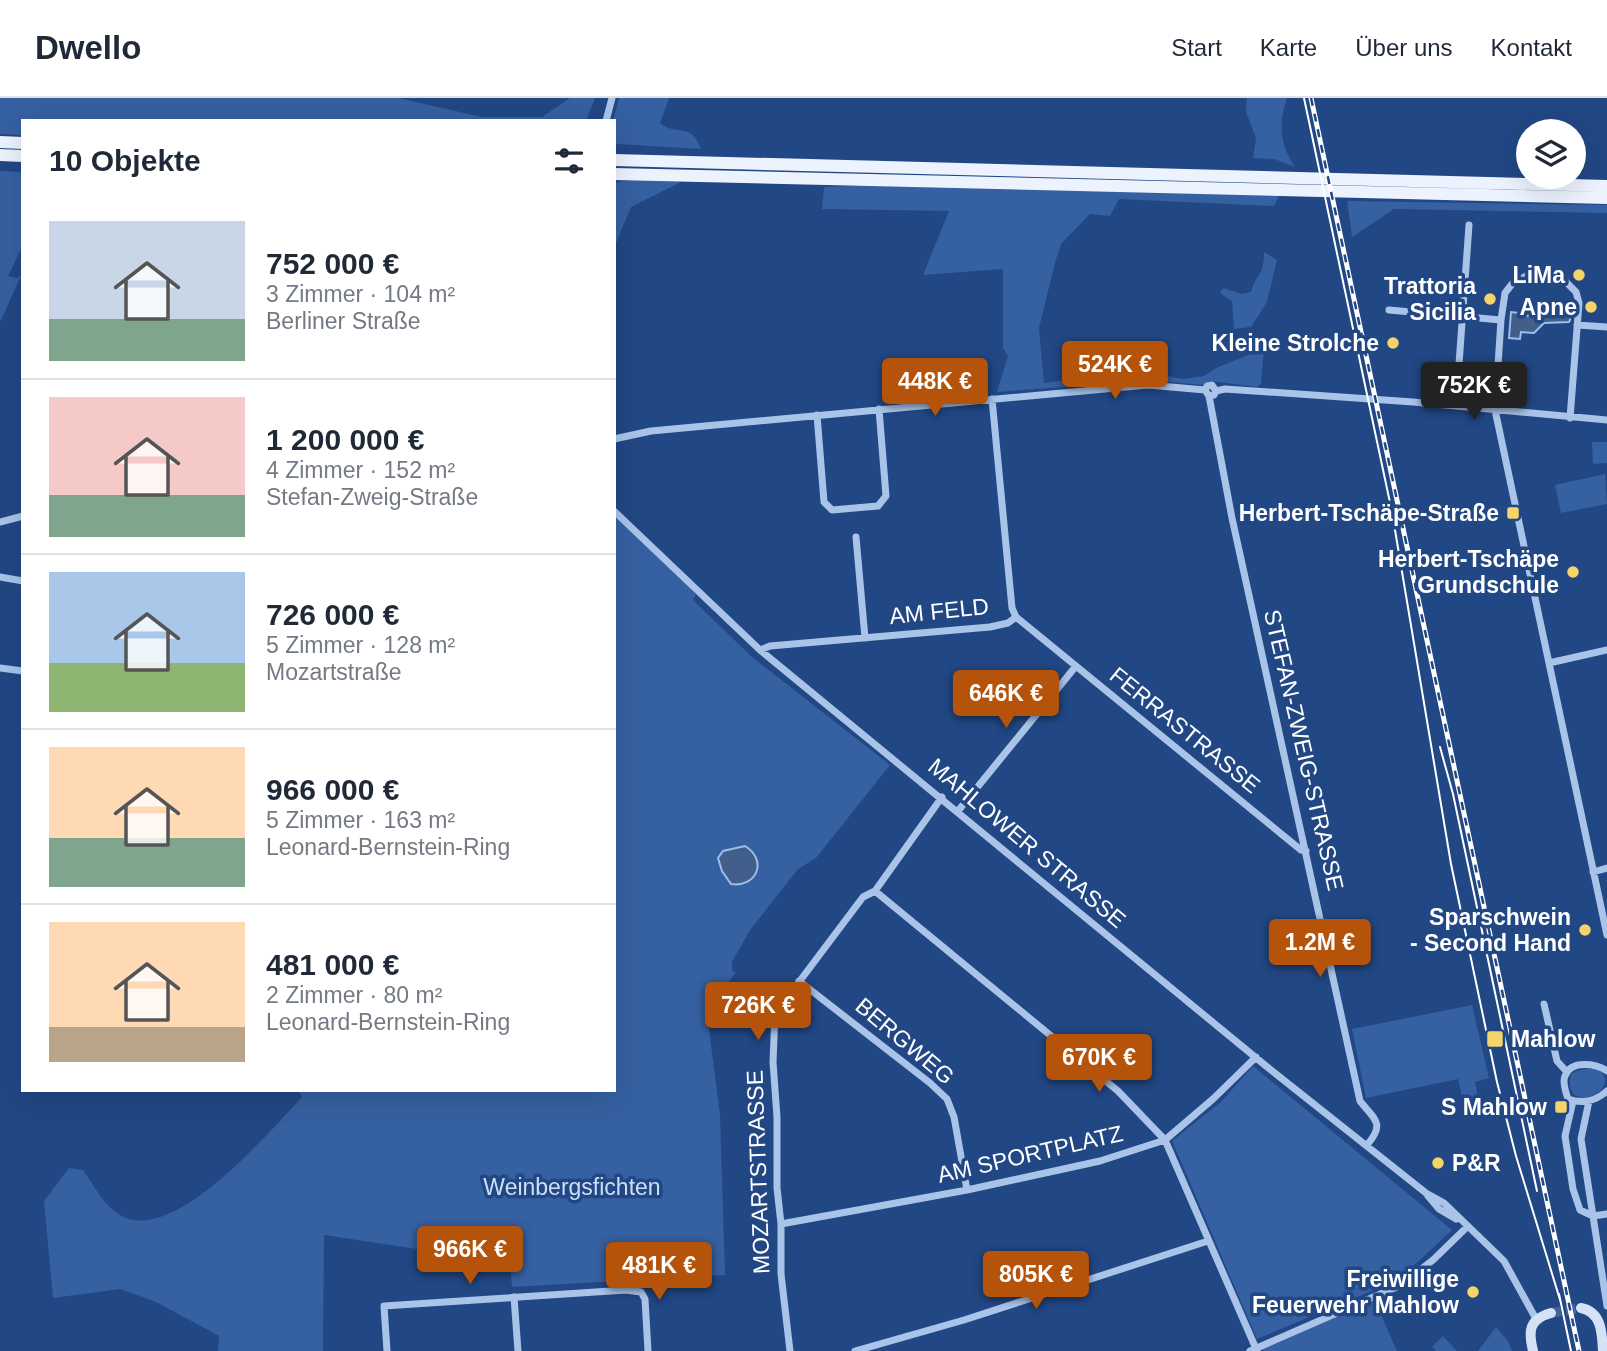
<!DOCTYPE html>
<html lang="de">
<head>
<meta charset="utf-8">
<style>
  body { margin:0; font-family:Arial,sans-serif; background:#f2f2f3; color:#1f2937; height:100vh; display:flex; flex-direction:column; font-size:26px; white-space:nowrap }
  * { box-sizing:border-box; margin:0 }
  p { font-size:23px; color:#747a83 }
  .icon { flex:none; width:38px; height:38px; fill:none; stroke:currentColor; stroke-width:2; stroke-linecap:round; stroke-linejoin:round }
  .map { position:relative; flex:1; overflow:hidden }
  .panel { position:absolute; left:21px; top:21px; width:595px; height:973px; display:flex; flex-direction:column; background:#fff; border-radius:0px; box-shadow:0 7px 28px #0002 }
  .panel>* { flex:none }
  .fabs { position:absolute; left:1516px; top:21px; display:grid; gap:14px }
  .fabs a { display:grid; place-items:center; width:70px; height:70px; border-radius:50%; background:#fff; box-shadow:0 7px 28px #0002; font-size:35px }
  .price { position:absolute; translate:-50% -60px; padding:0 16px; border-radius:7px; background:#b45309; color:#fff; font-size:23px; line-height:46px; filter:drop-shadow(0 2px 4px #0008) }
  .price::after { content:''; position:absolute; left:50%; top:42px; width:21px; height:16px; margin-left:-10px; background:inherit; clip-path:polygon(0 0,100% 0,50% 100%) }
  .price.on { background:#222; color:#fff }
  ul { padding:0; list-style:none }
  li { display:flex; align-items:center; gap:21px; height:175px; padding:0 28px }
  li+li { border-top:2px solid #e0e1e3 }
  li span { display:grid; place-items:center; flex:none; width:196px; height:140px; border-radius:0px; color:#555 }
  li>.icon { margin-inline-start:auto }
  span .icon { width:84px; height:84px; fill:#fffc; stroke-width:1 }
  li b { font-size:30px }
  h2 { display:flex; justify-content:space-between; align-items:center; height:84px; padding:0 28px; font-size:30px }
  header { display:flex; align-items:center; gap:42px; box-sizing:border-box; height:98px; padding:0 35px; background:#fff; border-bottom:2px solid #e0e1e3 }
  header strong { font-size:33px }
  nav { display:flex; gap:38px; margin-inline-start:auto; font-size:24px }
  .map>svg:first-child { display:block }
  .green { fill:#3560a1 }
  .water { fill:#425e8a; stroke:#9dbdea; stroke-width:2 }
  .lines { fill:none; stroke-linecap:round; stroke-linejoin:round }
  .secondary-tunnel { stroke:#426396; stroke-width:10; stroke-dasharray:10 5; stroke-linecap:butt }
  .street { stroke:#a9c3e9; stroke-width:7 }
  .secondary { stroke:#d4e1f7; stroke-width:10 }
  .primary { stroke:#ecf2fe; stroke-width:12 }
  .tram { stroke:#fff; stroke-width:2 }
  .rail-casing { stroke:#fff; stroke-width:5 }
  .rail { stroke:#214784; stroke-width:2.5; stroke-dasharray:8; stroke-linecap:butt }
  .poi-dot { fill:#f5d46a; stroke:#214784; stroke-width:2.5 }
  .labels { text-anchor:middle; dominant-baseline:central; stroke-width:7; stroke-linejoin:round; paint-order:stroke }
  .poi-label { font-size:23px; font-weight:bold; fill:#fff; stroke:#214784; text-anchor:end }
  .street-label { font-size:23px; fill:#fff; stroke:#214784 }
  .park-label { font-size:23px; fill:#cddef7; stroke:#214784 }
</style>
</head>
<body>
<header>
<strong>Dwello</strong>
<nav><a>Start</a><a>Karte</a><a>Über uns</a><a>Kontakt</a></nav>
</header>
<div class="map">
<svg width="1607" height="1253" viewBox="0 0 1607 1253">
  <rect width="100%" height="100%" fill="#214784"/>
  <path class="green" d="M 0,0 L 398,0 L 482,19 L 542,19 L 570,0 L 595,0 L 586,23 L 23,23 L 23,37 L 0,36 Z
    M 619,0 L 669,0 L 660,25 C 677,39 691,23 701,51 L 616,46 L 613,23 Z
    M 1247,0 L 1287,0 C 1278,26 1280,47 1295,69 L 1274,61 L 1253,60 L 1256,40 L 1246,14 Z
    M 0,73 L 23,74 L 23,147 L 8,178 L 18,180 L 22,176 L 0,224 Z
    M 634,82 L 681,84 L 631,109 L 614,150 L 614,89 L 617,84 Z
    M 874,87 L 1280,96 L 1274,108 L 1119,101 L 1110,118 L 1090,116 L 1061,146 L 1055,165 L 1039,230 L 1044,285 L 1112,276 L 1146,274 L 1183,281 L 1204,278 L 1218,269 L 1264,251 L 1261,286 L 1257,289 L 1210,283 L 1201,287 L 1152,282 L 997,294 L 1008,258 L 1003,250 L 1003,171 L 923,177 L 949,113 L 822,111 L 824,89 Z
    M 1347,103 L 1607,107 L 1607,115 L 1394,111 L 1352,139 Z
    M 1264,154 L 1277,162 L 1267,204 L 1251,229 L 1234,231 L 1232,203 L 1220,195 L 1223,190 L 1242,196 L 1251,194 C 1256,175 1264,179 1264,154 Z
    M 1592,344 L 1607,344 L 1607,365 L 1593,366 Z
    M 1605,376 L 1607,406 L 1561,415 L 1555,387 Z
    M 614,417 L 696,496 L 693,502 L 752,559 L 890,667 L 816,760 L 798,771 L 750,832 L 732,864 L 732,873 L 736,874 L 723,892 L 714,890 L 706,909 L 720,1016 L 725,1177 L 512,1189 L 510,1165 L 324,1137 L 323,1253 L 218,1253 L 219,1238 L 156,1204 L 120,1191 L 53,1200 L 44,1103 L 69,1070 L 83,1072 C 95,1089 106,1112 126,1120 C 180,1140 269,1034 302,999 L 298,992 L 614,992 Z
    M 1472,907 L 1489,980 L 1475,984 L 1480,1009 L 1478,1013 L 1466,1015 L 1458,981 L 1366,1000 L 1352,931 Z
    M 1253,968 L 1452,1132 L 1406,1175 L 1386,1187 L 1257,1241 L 1172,1043 L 1221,1004 Z
    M 1593,970 C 1599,972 1604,974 1605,981 C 1607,1001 1562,1012 1571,976 L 1576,973 Z
    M 1375,1203 L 1397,1253 L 1263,1253 L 1262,1249 Z
    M 1496,1229 L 1508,1243 L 1512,1253 L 1478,1253 Z
    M 1443,1238 L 1457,1253 L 1436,1253 L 1432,1249 Z"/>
  <path class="water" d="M 1530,212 L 1551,214 L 1553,216 L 1570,219 L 1570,222 L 1569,224 L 1544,225 L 1534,235 L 1521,234 L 1520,241 L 1509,240 L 1511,214 L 1520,215 L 1524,219 L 1529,217 Z
    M 745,748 C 768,762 757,790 731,786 L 722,773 L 718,760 L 723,753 Z"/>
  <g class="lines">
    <path class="secondary-tunnel" d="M 1551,1215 L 1581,1210"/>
    <path class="street" d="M 606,23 L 612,0
      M 1389,212 L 1501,222
      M 1577,227 L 1607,229
      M 1216,293 L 1212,287 L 1207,288 L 1205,292 L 1209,298 L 1214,297 L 1216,293 L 1225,291 L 1413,304 L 1607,322
      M 1209,298 L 1232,420 L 1360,1003 C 1374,1021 1386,1025 1367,1047
      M 992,301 L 1012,510 L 1016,519 L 1301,752 L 1306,753
      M 1456,308 L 1469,127
      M 817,317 L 824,404 L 832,412 L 878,408 L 886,398 L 879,311
      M 1570,320 L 1579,205 L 1576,194 L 1560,178 L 1533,174 L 1512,186 L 1505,195 L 1501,222 L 1495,312 L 1607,837
      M 614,341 L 651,333 L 1148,287 L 1205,292
      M 614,413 L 760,552 L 1266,968 L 1426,1095 L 1444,1105 L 1504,1163 L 1536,1221
      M 0,424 L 23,418
      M 856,439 L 865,540
      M 0,479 L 23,483
      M 760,552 L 770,548 L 990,529 L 1008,525 L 1016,519
      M 1549,565 L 1607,552
      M 0,570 L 23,573
      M 958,713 L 1076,568
      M 1593,774 L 1607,770
      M 875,793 L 1118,993 L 1165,1042 L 1257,1253
      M 799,883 L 930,985 L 947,1001 L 954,1019 L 967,1092
      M 1544,906 L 1557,963 L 1567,974
      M 1607,973 C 1597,966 1571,961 1565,978 C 1562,984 1566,995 1568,1001 C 1582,1006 1596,1003 1607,993
      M 1573,1003 L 1565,1038 L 1573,1091 L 1580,1112 L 1593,1118
      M 1589,1003 L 1581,1041 L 1607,1208
      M 1428,1098 L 1439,1111 L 1456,1121
      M 1593,1118 L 1607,1116
      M 781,1126 L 967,1092 L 1100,1063 L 1165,1042 L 1213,1001 L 1256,959
      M 514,1199 L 518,1253
      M 387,1253 L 384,1208 L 626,1192 L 641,1194 L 645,1201 L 648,1253
      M 790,1253 L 781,1176 L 781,1126 L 777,1090 L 777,1019 L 773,964 L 775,916 L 863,799 L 875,793 L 942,699
      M 855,1253 L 964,1222 L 1208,1143
      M 1250,1253 L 1401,1187 L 1433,1162 L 1467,1129"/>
    <path class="secondary" d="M 1581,1210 C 1602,1214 1602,1236 1603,1253
      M 1533,1253 C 1528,1233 1529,1221 1551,1215"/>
    <path class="primary" d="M 0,44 L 23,45
      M 0,57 L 23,58
      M 614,62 L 1607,88
      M 614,76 C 945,84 1276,91 1607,100"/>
    <path class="tram" d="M 1304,0 L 1392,414 L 1451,766 L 1497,984 L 1516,1058 L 1561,1205
      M 1440,649 L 1453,696 L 1537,1093
      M 1559,1196 L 1571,1253"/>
    <defs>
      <path id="rail" d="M 1311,0 L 1579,1253"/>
    </defs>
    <use href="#rail" class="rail-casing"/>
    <use href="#rail" class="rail"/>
  </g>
  <g class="poi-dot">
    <circle cx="1579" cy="177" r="7"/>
    <circle cx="1490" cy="201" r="7"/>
    <circle cx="1591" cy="209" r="7"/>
    <circle cx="1393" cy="245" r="7"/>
    <rect x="1506" y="408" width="14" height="14" rx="3.5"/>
    <circle cx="1573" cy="474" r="7"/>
    <circle cx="1585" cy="832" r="7"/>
    <rect x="1486" y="932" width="18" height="18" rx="3.5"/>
    <rect x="1554" y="1002" width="14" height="14" rx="3.5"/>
    <circle cx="1438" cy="1065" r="7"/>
    <circle cx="1473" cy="1194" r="7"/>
  </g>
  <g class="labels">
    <g class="poi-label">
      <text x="1565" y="177">LiMa</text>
      <text x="1476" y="188">Trattoria<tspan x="1476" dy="26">Sicilia</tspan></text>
      <text x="1577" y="209">Apne</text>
      <text x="1379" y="245">Kleine Strolche</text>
      <text x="1499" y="415">Herbert-Tschäpe-Straße</text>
      <text x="1559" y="461">Herbert-Tschäpe<tspan x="1559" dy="26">Grundschule</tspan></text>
      <text x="1571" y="819">Sparschwein<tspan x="1571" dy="26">- Second Hand</tspan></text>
      <text x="1511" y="941" text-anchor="start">Mahlow</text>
      <text x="1547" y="1009">S Mahlow</text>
      <text x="1452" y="1065" text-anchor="start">P&amp;R</text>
      <text x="1459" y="1181">Freiwillige<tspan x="1459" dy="26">Feuerwehr Mahlow</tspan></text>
    </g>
    <g class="street-label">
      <text transform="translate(939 513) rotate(-6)">AM FELD</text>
      <text transform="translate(1185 632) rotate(39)">FERRASTRASSE</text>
      <text transform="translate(1304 652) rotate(77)">STEFAN-ZWEIG-STRASSE</text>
      <text transform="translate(1027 745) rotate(40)">MAHLOWER STRASSE</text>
      <text transform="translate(905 943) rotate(40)">BERGWEG</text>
      <text transform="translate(1030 1056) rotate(-13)">AM SPORTPLATZ</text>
      <text transform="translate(758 1074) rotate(-92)">MOZARTSTRASSE</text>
    </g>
    <g class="park-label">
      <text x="572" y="1089">Weinbergsfichten</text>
    </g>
  </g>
</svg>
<div class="fabs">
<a><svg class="icon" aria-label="layers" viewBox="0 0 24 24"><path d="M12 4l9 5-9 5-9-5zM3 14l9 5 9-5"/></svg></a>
</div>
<b class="price" style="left:1115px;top:303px">524K €</b>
<b class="price" style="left:935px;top:320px">448K €</b>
<b class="price on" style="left:1474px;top:324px">752K €</b>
<b class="price" style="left:1006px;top:632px">646K €</b>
<b class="price" style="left:1320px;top:881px">1.2M €</b>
<b class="price" style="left:758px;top:944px">726K €</b>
<b class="price" style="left:1099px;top:996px">670K €</b>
<b class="price" style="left:470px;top:1188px">966K €</b>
<b class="price" style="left:659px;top:1204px">481K €</b>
<b class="price" style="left:1036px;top:1213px">805K €</b>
<section class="panel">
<h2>10 Objekte<svg class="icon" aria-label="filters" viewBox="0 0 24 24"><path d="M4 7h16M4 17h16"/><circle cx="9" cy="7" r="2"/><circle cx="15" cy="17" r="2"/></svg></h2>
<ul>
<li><span style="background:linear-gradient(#c9d6e8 70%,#7fa58c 0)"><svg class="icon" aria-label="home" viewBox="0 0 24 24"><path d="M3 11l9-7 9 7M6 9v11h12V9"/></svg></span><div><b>752 000 €</b><p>3 Zimmer · 104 m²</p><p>Berliner Straße</p></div></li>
<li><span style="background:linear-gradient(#f6c9c9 70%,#7fa58c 0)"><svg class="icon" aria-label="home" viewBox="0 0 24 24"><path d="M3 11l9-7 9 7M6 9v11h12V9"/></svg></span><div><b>1 200 000 €</b><p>4 Zimmer · 152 m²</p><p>Stefan-Zweig-Straße</p></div></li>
<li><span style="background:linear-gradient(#a9c7e8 65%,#8fb573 0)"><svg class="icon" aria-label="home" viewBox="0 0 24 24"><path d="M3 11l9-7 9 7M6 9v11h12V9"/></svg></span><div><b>726 000 €</b><p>5 Zimmer · 128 m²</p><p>Mozartstraße</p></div></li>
<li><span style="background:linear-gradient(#ffd9b3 65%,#7fa58c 0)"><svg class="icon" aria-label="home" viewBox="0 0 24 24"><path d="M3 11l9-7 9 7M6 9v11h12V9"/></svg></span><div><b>966 000 €</b><p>5 Zimmer · 163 m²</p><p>Leonard-Bernstein-Ring</p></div></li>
<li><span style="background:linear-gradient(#ffd9b3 75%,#b9a48a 0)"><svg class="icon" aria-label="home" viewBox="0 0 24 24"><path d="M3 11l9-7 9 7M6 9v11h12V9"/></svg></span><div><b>481 000 €</b><p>2 Zimmer · 80 m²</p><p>Leonard-Bernstein-Ring</p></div></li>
</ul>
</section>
</div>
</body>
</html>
